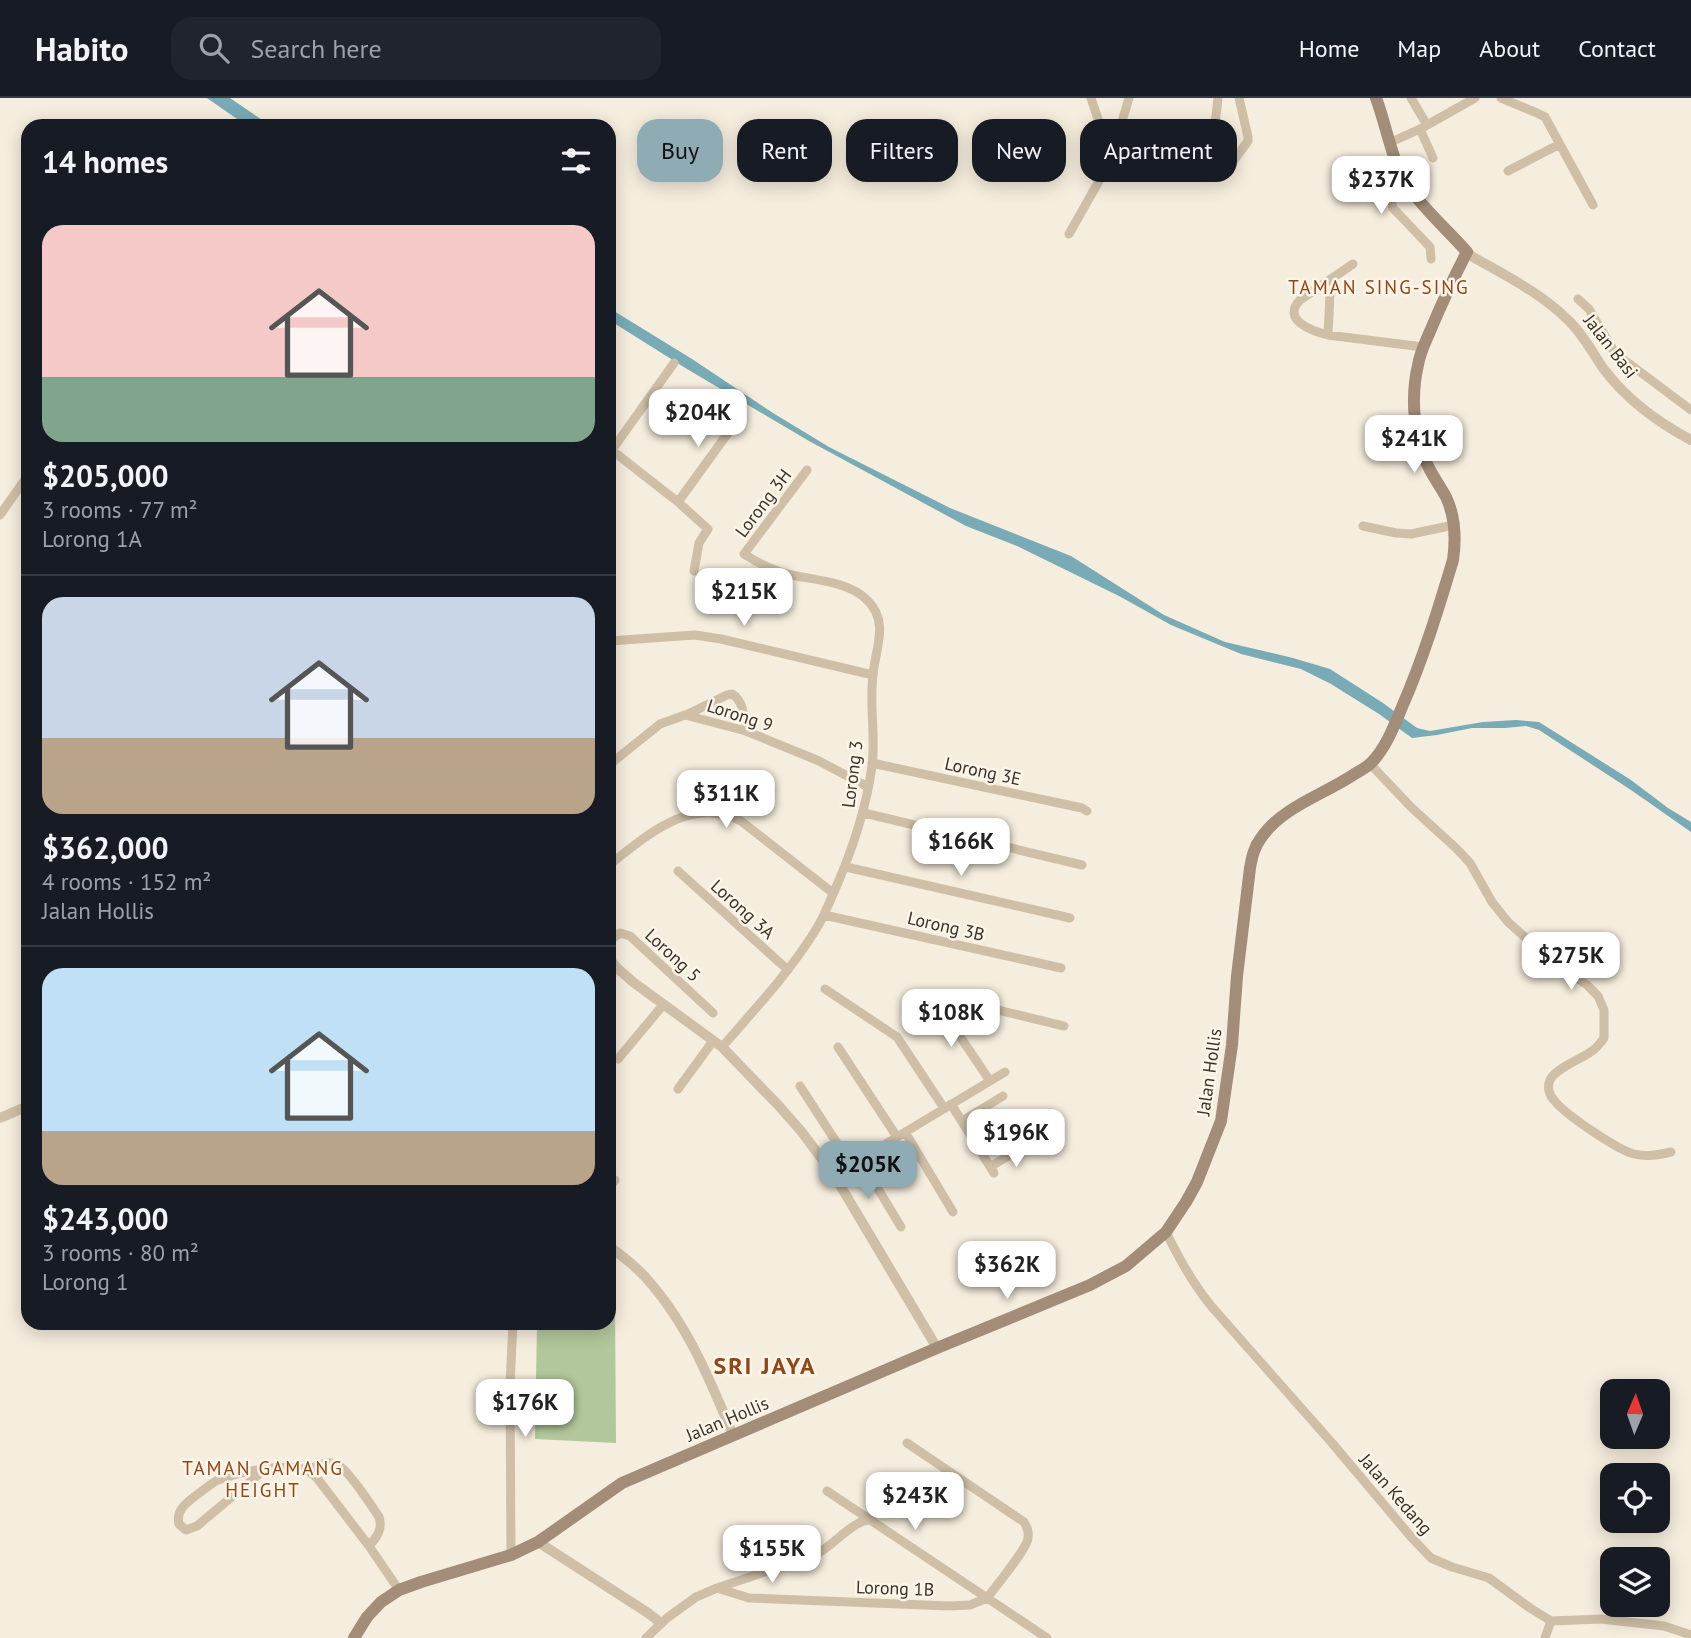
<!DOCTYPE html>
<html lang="en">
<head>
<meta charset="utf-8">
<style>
  body { margin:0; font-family:"PT Sans",sans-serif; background:#20242c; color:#f1f3f6; height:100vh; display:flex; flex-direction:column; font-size:26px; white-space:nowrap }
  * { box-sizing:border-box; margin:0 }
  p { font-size:23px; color:#9ea1a6 }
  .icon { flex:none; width:38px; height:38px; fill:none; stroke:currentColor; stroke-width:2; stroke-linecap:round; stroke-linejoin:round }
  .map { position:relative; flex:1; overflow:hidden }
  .side { position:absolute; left:21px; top:21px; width:595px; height:1211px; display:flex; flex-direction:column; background:#171b24; border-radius:21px; box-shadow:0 4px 18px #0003 }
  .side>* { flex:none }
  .hud { position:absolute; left:637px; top:21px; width:665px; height:63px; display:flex; gap:14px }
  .needle { width:46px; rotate:2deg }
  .controls { position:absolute; left:1600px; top:1281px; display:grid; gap:14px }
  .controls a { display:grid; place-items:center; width:70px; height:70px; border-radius:14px; background:#171b24; box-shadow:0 4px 18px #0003; font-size:35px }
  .price { position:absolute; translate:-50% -60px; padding:0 16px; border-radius:14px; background:#fff; color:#222; font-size:23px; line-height:46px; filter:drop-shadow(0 2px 4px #0008) }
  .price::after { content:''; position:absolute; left:50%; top:42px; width:21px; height:16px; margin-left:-10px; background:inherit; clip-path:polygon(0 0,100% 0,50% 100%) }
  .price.current { background:#8fabb3; color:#111 }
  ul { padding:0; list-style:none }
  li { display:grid; align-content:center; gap:14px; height:371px; padding:0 21px }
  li+li { border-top:2px solid #363941 }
  li span { display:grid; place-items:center; height:217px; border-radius:21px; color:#555 }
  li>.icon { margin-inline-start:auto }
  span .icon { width:126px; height:126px; fill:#fffc; stroke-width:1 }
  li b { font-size:30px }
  h2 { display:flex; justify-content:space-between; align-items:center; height:84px; padding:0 21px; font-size:30px }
  .chip { padding:0 24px; border-radius:21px; background:#171b24; box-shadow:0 4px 18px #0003; font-size:24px; line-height:63px }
  .chip.current { background:#8fabb3; color:#111 }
  header { display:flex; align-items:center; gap:42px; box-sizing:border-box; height:98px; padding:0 35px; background:#171b24; border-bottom:2px solid #363941 }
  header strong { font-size:33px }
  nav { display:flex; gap:38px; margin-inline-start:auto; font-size:24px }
  .search { width:490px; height:63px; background:#20242c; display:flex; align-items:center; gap:18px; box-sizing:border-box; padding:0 24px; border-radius:21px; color:#9ea1a6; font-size:26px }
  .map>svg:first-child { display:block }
  .green { fill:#b2c79b }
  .water { fill:#78abb6 }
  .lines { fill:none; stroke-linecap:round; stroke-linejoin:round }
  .minor { stroke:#cfbfa7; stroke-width:9 }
  .tertiary { stroke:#cfbfa7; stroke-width:10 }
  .secondary { stroke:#a38d78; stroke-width:12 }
  .labels { text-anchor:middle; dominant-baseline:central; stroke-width:5; stroke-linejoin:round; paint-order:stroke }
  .street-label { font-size:18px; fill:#3b3128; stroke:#fcf6ea }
  .neighbourhood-label { font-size:19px; letter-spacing:2px; fill:#944517; stroke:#fcf6ea }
  .district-label { font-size:24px; font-weight:bold; letter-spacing:2px; fill:#944517; stroke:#fcf6ea }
</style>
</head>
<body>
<header>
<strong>Habito</strong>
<div class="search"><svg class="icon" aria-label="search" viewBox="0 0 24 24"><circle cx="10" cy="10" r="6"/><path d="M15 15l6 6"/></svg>Search here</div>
<nav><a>Home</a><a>Map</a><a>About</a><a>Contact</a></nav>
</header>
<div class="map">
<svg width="1691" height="1540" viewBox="0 0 1691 1540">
  <rect width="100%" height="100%" fill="#f5eddd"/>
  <path class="green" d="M 609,1214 L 615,1214 L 616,1345 L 535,1341 L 537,1225 L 609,1225 Z"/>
  <path class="water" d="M 207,0 L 230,0 L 271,28 L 247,28 Z
    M 609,210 L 692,261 L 773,315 L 829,349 L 950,410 L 1071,458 L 1164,517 L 1225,544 L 1293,560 L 1330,571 L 1383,605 L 1417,630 L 1430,633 L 1483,624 L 1516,622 L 1539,624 L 1631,682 L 1668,710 L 1691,724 L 1691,734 L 1631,692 L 1539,632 L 1526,628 L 1505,630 L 1472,630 L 1437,637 L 1412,640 L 1379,616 L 1331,586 L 1301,571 L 1241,556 L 1171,527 L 1119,498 L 1017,448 L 966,428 L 809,343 L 687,271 L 609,222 Z"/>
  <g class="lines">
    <path class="minor" d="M 1218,0 L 1211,62 L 1214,69 L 1220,72 L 1229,69 L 1248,43 L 1248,39 L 1239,0
      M 1411,0 L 1427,27
      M 1501,0 L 1537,15 L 1545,19 L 1593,107
      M 1420,31 L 1433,60
      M 1389,45 L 1420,31 L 1475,0
      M 1112,57 L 1129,0
      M 1508,73 L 1560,46
      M 1407,86 L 1393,97 L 1391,102 L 1393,110 L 1430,149 L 1431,161
      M 1069,136 L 1108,67 L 1112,57 L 1103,36 L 1091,0
      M 1353,166 L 1300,202 C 1281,222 1312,233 1328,237 L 1423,249
      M 1578,201 L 1589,211 L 1615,255 L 1691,312
      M 1328,237 L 1330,195
      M 609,350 L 678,404 L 708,431 L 699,445 L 694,473
      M 612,352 L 674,265
      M 678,404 L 741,317
      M 0,417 L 28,377
      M 1363,428 L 1396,435 L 1411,436 L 1454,427
      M 609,543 L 695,537 L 721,541 L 873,577
      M 686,617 L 727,597 L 732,596 C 744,603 744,620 746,633
      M 872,665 L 1082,710 L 1087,713
      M 1370,666 L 1412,710 L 1458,752 L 1470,765 L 1492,804 L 1508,824 L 1547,859 L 1587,887 L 1598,898 L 1604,912 L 1604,940 C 1600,946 1596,951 1589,955 C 1579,962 1555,971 1550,982 C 1547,989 1549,997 1554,1002 C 1564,1016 1618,1052 1634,1056 C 1647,1059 1658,1057 1671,1054
      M 609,667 L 660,626 L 685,617 L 746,633 L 819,663 L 868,689
      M 864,715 L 1082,767
      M 609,767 C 648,737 690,697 741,723 L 833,795
      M 846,769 L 1070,820
      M 678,773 L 788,872
      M 824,817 L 1061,870
      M 609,843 L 620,835 L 630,838 L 713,915
      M 825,891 L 897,939 L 944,1010
      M 722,949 C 754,912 789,875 815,833 C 823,821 828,807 834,794 C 852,753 866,713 872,668 C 876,638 869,607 873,577 C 875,551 890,524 867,502 C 849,483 812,482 787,476 C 771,472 758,465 744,456 L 807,372
      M 838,949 L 897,1039
      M 618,961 L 663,907
      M 990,983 L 947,919 L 946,909 L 948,903 L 956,902 L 1064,928
      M 800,988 L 851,1067
      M 678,991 L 713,943
      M 951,1006 L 994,1075
      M 962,1023 L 1003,998
      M 905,1034 L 953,1114
      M 860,1061 L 901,1129
      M 990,1069 L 1026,1047
      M 834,1077 L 1005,974
      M 609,1090 L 615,1082
      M 1166,1134 C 1179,1161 1193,1186 1212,1209 L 1332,1345 L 1412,1440 L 1431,1460 L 1452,1469 L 1489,1480 L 1530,1510 L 1551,1523 L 1601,1521 L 1664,1528 L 1691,1537
      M 907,1345 L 1024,1424 C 1027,1429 1029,1433 1028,1440 C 1027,1451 996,1488 987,1500
      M 265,1371 L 197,1428 L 186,1432 L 179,1426 C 176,1413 184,1407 194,1399 C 201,1394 208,1388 216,1383 C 235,1374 278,1367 298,1370 C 305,1371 312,1375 317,1380 L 369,1448 L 399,1492
      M 307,1373 C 315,1368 328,1361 338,1367 C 348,1372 372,1408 379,1419 C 383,1431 377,1439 369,1448
      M 827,1393 L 1047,1540
      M 511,1457 L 510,1287 L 513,1225
      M 717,1490 L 749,1500 L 949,1508 L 970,1507 L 987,1500
      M 646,1540 L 667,1520 L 696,1499 L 717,1490 L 815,1457 C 833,1448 850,1425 868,1422
      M 1545,1540 L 1551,1523"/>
    <path class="tertiary" d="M 1467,154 L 1473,159 C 1506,178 1541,195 1568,222 C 1583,236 1592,254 1603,270 C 1626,301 1657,324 1691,342
      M 609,860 L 616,869 L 633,884 L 722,949 L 779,1008 L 801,1033 L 834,1077 L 937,1250
      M 0,1020 L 28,1008
      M 609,1148 C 622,1158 636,1168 646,1180 C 687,1225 710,1282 733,1337
      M 538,1444 L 648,1515 L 661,1525"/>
    <path class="secondary" d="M 354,1540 L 367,1519 L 381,1504 L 399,1492 L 421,1484 L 511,1457 L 538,1444 L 622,1385 L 937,1250 L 1090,1187 L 1126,1168 L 1166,1134 L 1186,1104 L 1197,1084 L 1221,1023 L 1232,947 L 1237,878 L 1250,770 C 1252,759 1254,749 1261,740 C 1282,709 1323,697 1353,677 C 1359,673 1366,670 1371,665 C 1386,650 1394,628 1402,609 C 1423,561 1438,512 1453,462 C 1456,441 1455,418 1446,399 C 1439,386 1430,375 1425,361 C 1413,332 1411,297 1418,267 C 1420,254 1426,243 1431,231 C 1442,205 1454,179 1467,154 C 1448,132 1424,112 1408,88 C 1391,62 1387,29 1376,0"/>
  </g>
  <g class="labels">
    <g class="street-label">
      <text transform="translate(1611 248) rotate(52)">Jalan Basi</text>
      <text transform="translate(763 405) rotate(-53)">Lorong 3H</text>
      <text transform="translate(740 617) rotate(18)">Lorong 9</text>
      <text transform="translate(983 673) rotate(12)">Lorong 3E</text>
      <text transform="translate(852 676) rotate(-83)">Lorong 3</text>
      <text transform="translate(743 811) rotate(42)">Lorong 3A</text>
      <text transform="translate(946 828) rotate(13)">Lorong 3B</text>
      <text transform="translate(673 857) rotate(43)">Lorong 5</text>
      <text transform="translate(1209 974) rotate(-82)">Jalan Hollis</text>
      <text transform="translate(727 1321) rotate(-23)">Jalan Hollis</text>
      <text transform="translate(1396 1396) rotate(49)">Jalan Kedang</text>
      <text transform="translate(895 1490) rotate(2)">Lorong 1B</text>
    </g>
    <g class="neighbourhood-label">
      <text x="1379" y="189">TAMAN SING-SING</text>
      <text x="263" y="1370">TAMAN GAMANG<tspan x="263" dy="22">HEIGHT</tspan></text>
    </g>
    <g class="district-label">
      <text x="765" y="1267">SRI JAYA</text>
    </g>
  </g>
</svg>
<div class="controls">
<a><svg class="needle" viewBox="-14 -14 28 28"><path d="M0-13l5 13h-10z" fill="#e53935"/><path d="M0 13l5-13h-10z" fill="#9ea1a6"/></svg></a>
<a><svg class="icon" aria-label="locate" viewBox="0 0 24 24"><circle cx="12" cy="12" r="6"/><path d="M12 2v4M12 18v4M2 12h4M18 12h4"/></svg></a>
<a><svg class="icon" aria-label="layers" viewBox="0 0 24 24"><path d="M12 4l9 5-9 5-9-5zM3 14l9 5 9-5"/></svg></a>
</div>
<b class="price" style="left:1381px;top:118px">$237K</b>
<b class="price" style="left:698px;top:351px">$204K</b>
<b class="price" style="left:1414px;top:377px">$241K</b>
<b class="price" style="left:744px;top:530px">$215K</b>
<b class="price" style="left:726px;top:732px">$311K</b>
<b class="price" style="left:961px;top:780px">$166K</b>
<b class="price" style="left:1571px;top:894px">$275K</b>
<b class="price" style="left:951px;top:951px">$108K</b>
<b class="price" style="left:1016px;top:1071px">$196K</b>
<b class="price current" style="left:868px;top:1103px">$205K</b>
<b class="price" style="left:1007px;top:1203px">$362K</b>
<b class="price" style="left:525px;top:1341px">$176K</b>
<b class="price" style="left:915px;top:1434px">$243K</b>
<b class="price" style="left:772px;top:1487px">$155K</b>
<div class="hud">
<a class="chip current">Buy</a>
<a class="chip">Rent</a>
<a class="chip">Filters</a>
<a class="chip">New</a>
<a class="chip">Apartment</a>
</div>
<section class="side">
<h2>14 homes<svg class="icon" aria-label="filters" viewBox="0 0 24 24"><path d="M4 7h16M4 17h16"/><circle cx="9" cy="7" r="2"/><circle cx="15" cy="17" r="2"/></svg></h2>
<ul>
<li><span style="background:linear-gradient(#f6c9c9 70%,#7fa58c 0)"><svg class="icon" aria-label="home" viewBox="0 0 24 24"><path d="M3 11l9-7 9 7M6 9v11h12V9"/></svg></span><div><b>$205,000</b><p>3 rooms · 77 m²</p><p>Lorong 1A</p></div></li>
<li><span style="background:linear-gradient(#c9d6e8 65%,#b9a48a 0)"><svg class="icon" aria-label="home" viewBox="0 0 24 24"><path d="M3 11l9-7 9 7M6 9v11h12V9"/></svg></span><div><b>$362,000</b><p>4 rooms · 152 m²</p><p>Jalan Hollis</p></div></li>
<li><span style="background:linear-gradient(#bfe0f5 75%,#b9a48a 0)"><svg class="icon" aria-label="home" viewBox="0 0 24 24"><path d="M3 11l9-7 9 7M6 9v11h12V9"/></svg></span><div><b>$243,000</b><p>3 rooms · 80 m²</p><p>Lorong 1</p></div></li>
</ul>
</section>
</div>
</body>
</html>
